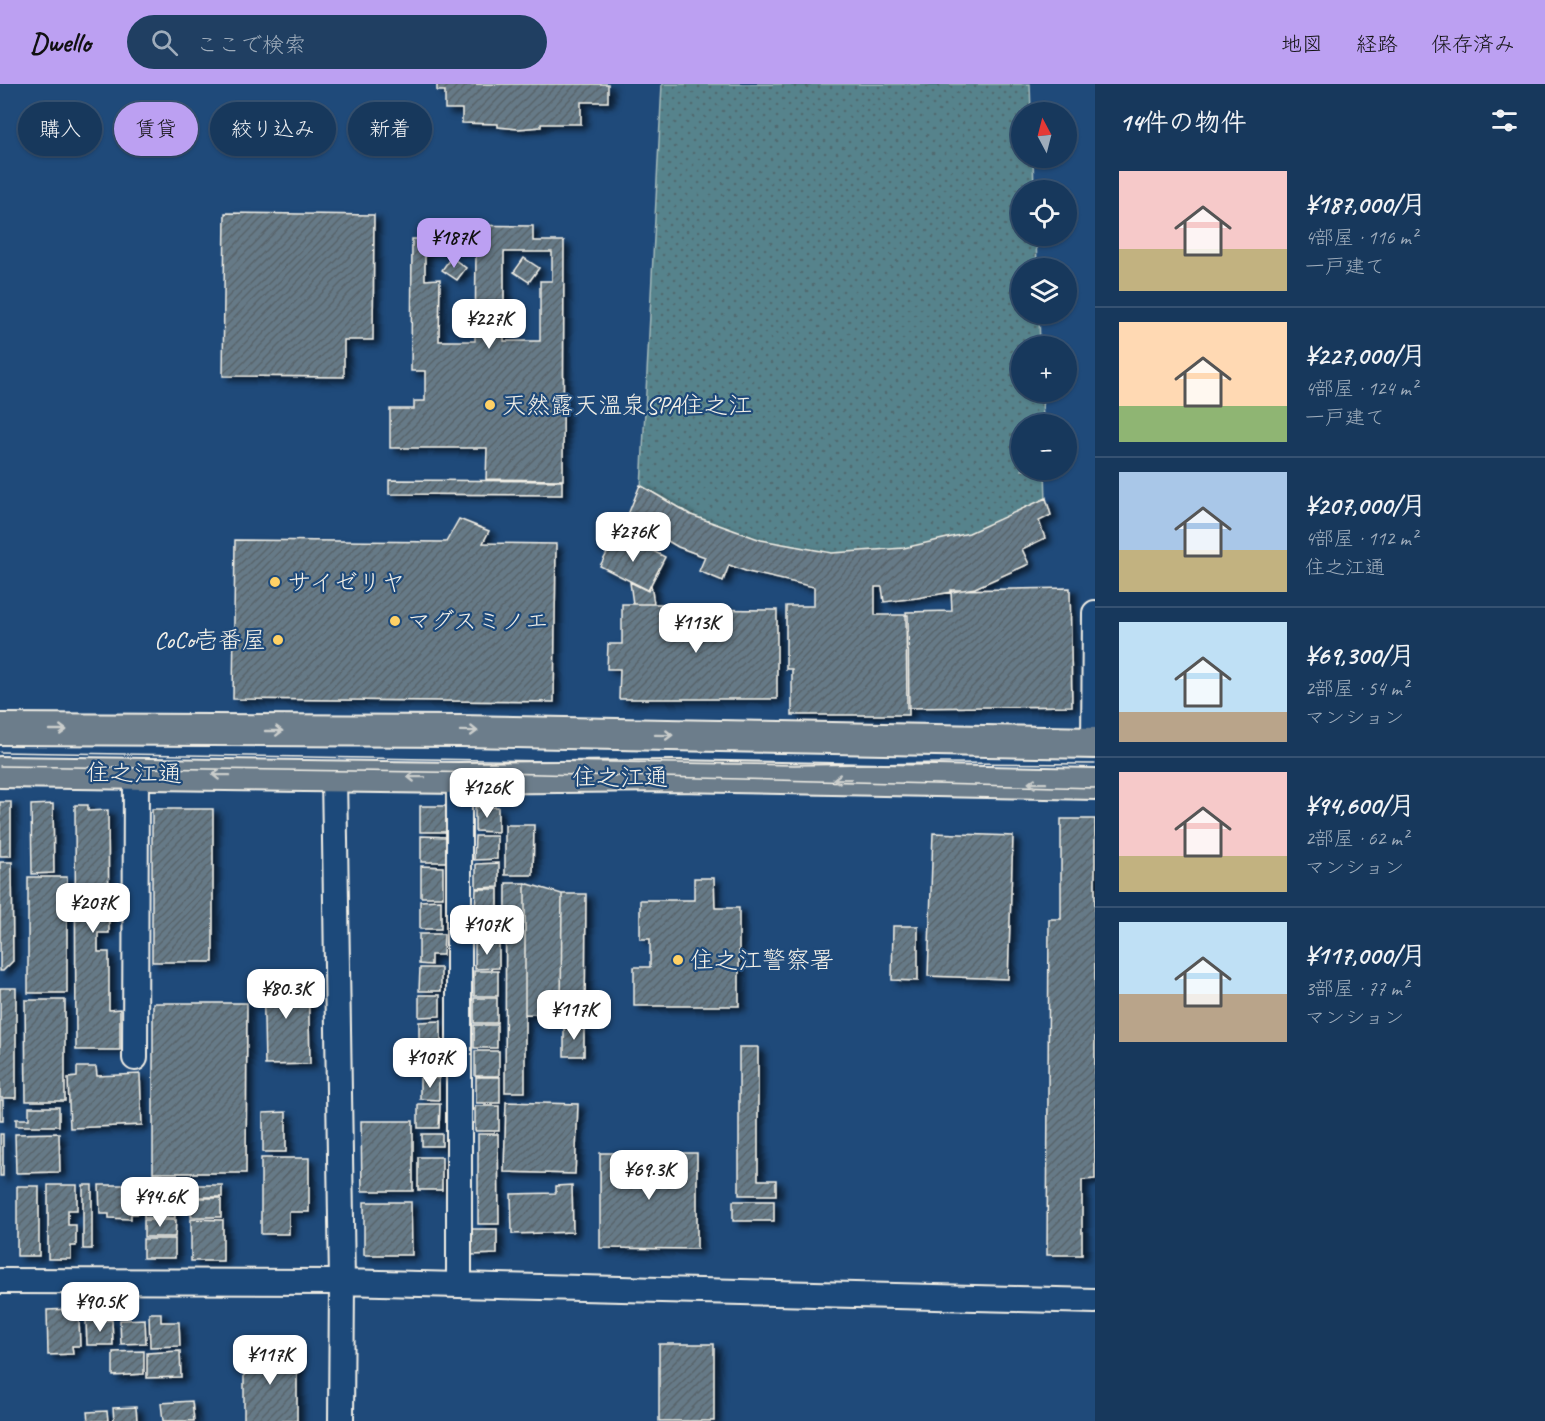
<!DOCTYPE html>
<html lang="ja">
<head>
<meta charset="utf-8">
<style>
  body { margin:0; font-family:Caveat,"Klee One",sans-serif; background:#203f62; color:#f1f3f6; height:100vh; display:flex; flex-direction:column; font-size:22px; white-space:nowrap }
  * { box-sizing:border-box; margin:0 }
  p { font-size:20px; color:#9eacbb }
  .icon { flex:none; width:33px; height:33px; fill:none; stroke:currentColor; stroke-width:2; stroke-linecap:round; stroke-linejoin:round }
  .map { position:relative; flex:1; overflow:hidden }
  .panel { display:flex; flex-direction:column; background:#17385c; width:450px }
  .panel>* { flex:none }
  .banner { position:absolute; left:18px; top:18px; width:570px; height:54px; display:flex; gap:12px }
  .needle { width:39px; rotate:353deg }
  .controls { position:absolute; left:1011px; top:18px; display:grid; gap:12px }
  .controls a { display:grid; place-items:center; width:66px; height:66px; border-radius:50%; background:#17385c; box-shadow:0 2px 4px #0004,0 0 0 2px #365272; font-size:30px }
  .price { position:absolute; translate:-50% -51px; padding:0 14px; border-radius:12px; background:#fff; color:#222; font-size:20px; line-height:39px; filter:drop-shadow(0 2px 3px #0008) }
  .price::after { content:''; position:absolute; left:50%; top:36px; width:18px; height:14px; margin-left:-9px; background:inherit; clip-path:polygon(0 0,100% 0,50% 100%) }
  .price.on { background:#bca0f2; color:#111 }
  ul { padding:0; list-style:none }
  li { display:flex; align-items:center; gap:18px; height:150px; padding:0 24px }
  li+li { border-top:2px solid #365272 }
  li span { display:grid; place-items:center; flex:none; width:168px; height:120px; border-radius:0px; color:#555 }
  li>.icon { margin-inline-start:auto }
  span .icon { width:72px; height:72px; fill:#fffc; stroke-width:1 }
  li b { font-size:26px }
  h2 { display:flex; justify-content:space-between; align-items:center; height:72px; padding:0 24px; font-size:26px }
  .tag { padding:0 21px; border-radius:27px; background:#17385c; box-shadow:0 2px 4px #0004,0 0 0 2px #365272; font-size:21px; line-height:54px }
  .tag.on { background:#bca0f2; color:#111 }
  header { display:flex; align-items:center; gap:36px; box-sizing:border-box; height:84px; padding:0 30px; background:#bca0f2; color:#111 }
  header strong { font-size:28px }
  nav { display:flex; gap:33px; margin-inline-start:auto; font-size:21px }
  .search { width:420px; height:54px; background:#203f62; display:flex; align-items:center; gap:15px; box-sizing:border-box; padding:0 21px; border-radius:33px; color:#9eacbb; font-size:22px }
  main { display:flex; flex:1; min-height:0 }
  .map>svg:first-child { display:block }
  .grass { fill:url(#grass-dots); stroke:#a5baba; stroke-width:1.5 }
  .building { fill:url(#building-hatch); stroke:#f4f1e8; stroke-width:1.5; fill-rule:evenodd; filter:url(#shadow) }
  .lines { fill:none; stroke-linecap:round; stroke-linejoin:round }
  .minor-casing { stroke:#f4f1e8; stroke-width:28 }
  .major-casing { stroke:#f4f1e8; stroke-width:34 }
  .minor { stroke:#1f4a7a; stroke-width:24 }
  .major { stroke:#6c7d8b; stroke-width:30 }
  .tram { stroke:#f4f1e8; stroke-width:1.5 }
  .oneway { stroke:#cbcecc }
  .poi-dot { fill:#ffd166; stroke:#1f4a7a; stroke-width:2 }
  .labels { text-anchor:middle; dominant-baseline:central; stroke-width:4.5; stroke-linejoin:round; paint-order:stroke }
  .poi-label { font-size:24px; fill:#f4f1e8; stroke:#1f4a7a; text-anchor:start }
  .street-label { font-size:24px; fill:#f4f1e8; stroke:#1f4a7a }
</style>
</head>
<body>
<header>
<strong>Dwello</strong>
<div class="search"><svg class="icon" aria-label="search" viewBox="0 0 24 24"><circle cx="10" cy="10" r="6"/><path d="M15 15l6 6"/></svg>ここで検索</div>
<nav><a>地図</a><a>経路</a><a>保存済み</a></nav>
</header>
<main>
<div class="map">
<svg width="1095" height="1337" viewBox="0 0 1095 1337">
  <defs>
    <pattern id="grass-dots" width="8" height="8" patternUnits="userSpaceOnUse" patternTransform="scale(1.5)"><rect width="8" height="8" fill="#56838c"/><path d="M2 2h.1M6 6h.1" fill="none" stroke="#516b70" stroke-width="1.8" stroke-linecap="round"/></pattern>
    <pattern id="building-hatch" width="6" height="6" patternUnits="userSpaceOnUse" patternTransform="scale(1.5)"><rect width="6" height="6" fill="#667a87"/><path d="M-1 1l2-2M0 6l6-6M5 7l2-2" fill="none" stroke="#59646a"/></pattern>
    <filter id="shadow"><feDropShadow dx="6" dy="4" stdDeviation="3" flood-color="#0009"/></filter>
  </defs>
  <rect width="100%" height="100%" fill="#1f4a7a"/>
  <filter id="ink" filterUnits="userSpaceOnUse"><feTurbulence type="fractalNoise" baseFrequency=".0167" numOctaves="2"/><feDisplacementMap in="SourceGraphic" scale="12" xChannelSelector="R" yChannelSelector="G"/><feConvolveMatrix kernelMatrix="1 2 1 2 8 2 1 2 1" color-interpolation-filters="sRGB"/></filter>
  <g filter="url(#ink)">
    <path class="grass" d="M 662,0 L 1030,0 L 1031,28 L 1022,28 L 1022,74 L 1033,74 L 1034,106 L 1022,106 L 1022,152 L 1036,152 L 1037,184 L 1022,184 L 1022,230 L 1039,230 L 1040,262 L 1022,262 L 1022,308 L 1042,308 L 1043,340 L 1022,340 L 1022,386 L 1045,386 L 1046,417 L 968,451 L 903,466 L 831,472 L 762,459 L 712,443 L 641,404 Z"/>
    <path class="building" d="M 437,0 L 608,0 L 608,18 L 581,18 L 581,40 L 541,40 L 541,43 L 518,45 L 498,43 L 498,40 L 462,39 L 462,25 L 445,25 L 445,7 L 437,7 Z
      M 225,129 L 374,131 L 373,256 L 344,256 L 344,293 L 223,292 Z
      M 446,141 L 533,142 L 533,157 L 564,157 L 563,396 L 486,395 L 487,364 L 390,364 L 390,325 L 414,325 L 414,317 L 425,317 L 425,287 L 411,287 L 412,155 L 446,155 ZM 425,166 L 476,167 L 475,257 L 439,257 L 440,195 L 425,196 ZM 504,168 L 552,168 L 552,197 L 540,197 L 540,257 L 504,257 Z
      M 451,173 L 466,184 L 457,196 L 442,186 Z
      M 524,174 L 539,184 L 529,198 L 514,188 Z
      M 389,396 L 562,397 L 562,411 L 389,410 Z
      M 640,401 L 691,431 L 761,456 L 832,469 L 904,464 L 969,449 L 1046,414 L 1051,431 L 1039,437 L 1045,454 L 1022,465 L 1029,480 L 975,504 L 917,514 L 884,518 L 882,503 L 875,503 L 875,531 L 908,531 L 909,631 L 792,631 L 792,585 L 786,585 L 786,522 L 814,522 L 814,503 L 748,488 L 729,481 L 723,497 L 699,487 L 705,473 L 678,463 L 627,433 Z
      M 459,435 L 489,447 L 483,459 L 556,460 L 554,618 L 233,615 L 235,456 L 446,458 Z
      M 626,453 L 665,473 L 648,506 L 600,482 L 612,460 L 620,464 Z
      M 630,498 L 648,507 L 651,501 L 654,520 L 633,520 Z
      M 1070,504 L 1072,622 L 907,624 L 906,528 L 952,527 L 951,506 Z
      M 622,520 L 662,520 L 662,525 L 777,526 L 777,615 L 619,615 L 620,585 L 607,585 L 608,560 L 622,560 Z
      M 0,718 L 11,718 L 11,772 L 0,772 Z
      M 53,720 L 54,789 L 32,790 L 31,721 Z
      M 75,721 L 88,721 L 88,727 L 108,726 L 109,849 L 98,849 L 98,868 L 109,868 L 109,926 L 120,925 L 120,966 L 76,966 Z
      M 420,722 L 447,722 L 446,748 L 420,748 Z
      M 475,723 L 498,723 L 498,748 L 475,747 Z
      M 152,725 L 213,725 L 213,878 L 152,878 Z
      M 1061,735 L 1095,735 L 1095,1095 L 1082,1096 L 1082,1171 L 1047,1171 L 1049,835 L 1061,835 Z
      M 505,741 L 534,741 L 533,791 L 505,791 Z
      M 933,749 L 1013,752 L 1008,895 L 928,892 Z
      M 421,752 L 447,753 L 447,778 L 421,778 Z
      M 475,752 L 497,752 L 497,775 L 474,776 Z
      M 0,778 L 12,778 L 13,877 L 3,887 L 0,887 Z
      M 499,779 L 499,803 L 476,804 L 476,780 Z
      M 421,782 L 443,783 L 443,813 L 421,813 Z
      M 28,793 L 67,793 L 67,909 L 28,909 Z
      M 694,794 L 714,794 L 715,824 L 739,824 L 739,922 L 634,922 L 634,883 L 650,883 L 650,855 L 640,855 L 640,816 L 694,816 Z
      M 506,799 L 525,799 L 525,1008 L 505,1008 Z
      M 525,799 L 562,810 L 561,931 L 525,930 Z
      M 476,805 L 498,805 L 498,829 L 475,829 Z
      M 562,810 L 586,810 L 585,931 L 561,931 Z
      M 441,816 L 441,845 L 420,845 L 420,817 Z
      M 476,832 L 498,832 L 499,855 L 476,856 Z
      M 893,842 L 918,842 L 918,897 L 892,896 Z
      M 419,850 L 444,850 L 443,871 L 431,871 L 431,881 L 419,880 Z
      M 475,859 L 499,859 L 499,884 L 475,885 Z
      M 420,884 L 441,884 L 441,907 L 419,907 Z
      M 474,887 L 498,887 L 498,912 L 474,912 Z
      M 308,890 L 310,980 L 265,981 L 263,891 Z
      M 0,904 L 16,904 L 16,1014 L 0,1014 Z
      M 419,911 L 440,911 L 440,932 L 419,933 Z
      M 474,914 L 497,914 L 497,939 L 474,939 Z
      M 25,916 L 65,916 L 65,1017 L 26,1017 Z
      M 153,919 L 247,919 L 246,1089 L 153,1089 Z
      M 441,937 L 441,961 L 419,962 L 419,938 Z
      M 474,941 L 497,941 L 497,964 L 474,964 Z
      M 564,943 L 584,943 L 584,972 L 564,972 Z
      M 739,963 L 758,963 L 758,1096 L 776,1096 L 776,1111 L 739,1111 Z
      M 417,964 L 439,965 L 439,990 L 417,990 Z
      M 475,967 L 499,967 L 499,992 L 475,992 Z
      M 77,983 L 96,983 L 97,992 L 140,990 L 142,1041 L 70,1044 L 68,994 L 77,993 Z
      M 476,993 L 500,993 L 500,1019 L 476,1019 Z
      M 420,994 L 439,994 L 439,1016 L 420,1015 Z
      M 0,1016 L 3,1016 L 3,1037 L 0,1037 Z
      M 506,1018 L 578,1020 L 575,1090 L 504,1088 Z
      M 418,1020 L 440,1020 L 439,1044 L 418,1044 Z
      M 475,1022 L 499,1022 L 499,1047 L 475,1047 Z
      M 29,1023 L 59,1023 L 59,1042 L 16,1042 L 16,1035 L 29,1035 Z
      M 286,1028 L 286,1068 L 263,1068 L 263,1029 Z
      M 361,1037 L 413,1037 L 413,1107 L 362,1107 Z
      M 59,1049 L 60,1088 L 16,1089 L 15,1050 Z
      M 0,1050 L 3,1050 L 3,1092 L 0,1092 Z
      M 422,1050 L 442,1050 L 442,1062 L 422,1062 Z
      M 478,1050 L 498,1050 L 499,1140 L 478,1140 Z
      M 600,1069 L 697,1069 L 697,1165 L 600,1164 Z
      M 418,1073 L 442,1073 L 442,1106 L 418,1106 Z
      M 261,1074 L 309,1074 L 309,1128 L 289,1128 L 289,1150 L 261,1150 Z
      M 174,1100 L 174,1113 L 144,1113 L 144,1101 Z
      M 48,1101 L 77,1101 L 77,1126 L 68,1126 L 68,1141 L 76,1141 L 76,1162 L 71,1162 L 71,1175 L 48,1175 Z
      M 83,1101 L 92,1101 L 92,1165 L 83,1165 Z
      M 99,1101 L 138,1101 L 138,1130 L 131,1130 L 131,1135 L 109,1134 L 109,1130 L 100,1130 Z
      M 176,1101 L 222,1101 L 222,1113 L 176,1113 Z
      M 572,1101 L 573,1148 L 512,1150 L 511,1110 L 556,1109 L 556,1102 Z
      M 17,1102 L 39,1102 L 39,1172 L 17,1172 Z
      M 191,1114 L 221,1114 L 221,1133 L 191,1133 Z
      M 144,1115 L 174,1115 L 175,1134 L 144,1134 Z
      M 733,1117 L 774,1117 L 774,1137 L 733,1137 Z
      M 364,1118 L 411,1118 L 412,1171 L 364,1171 Z
      M 191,1135 L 223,1136 L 223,1177 L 191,1177 Z
      M 144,1136 L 176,1136 L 175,1153 L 144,1153 Z
      M 470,1145 L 497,1145 L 497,1170 L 470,1171 Z
      M 143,1155 L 175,1155 L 175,1174 L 143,1174 Z
      M 71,1225 L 71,1236 L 79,1236 L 80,1262 L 72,1262 L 73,1270 L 48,1271 L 47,1226 Z
      M 149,1229 L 161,1229 L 161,1238 L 179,1238 L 180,1262 L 150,1263 Z
      M 145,1235 L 146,1259 L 121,1260 L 120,1236 Z
      M 112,1236 L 113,1261 L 87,1261 L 86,1237 Z
      M 659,1260 L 714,1260 L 714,1337 L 659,1337 Z
      M 144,1267 L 144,1290 L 113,1292 L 113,1268 Z
      M 180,1267 L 181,1293 L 147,1294 L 147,1269 Z
      M 244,1267 L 297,1267 L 297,1337 L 244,1337 Z
      M 192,1317 L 194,1337 L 163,1337 L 161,1319 Z
      M 136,1323 L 137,1337 L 114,1337 L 113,1324 Z
      M 107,1327 L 108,1337 L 88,1337 L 87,1328 Z"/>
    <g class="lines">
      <defs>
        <path id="minor" d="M 1094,659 L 1095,529
          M 334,692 L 342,1198 L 341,1337
          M 459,694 L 459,1201
          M 135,974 L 136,690
          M 0,1197 L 342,1198 L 1095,1217"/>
        <path id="major" d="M 0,645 L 460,647 L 1095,659
          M 0,688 L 459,694 L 676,692 L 1095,700"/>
      </defs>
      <use href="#minor" class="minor-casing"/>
      <use href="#major" class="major-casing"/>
      <use href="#minor" class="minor"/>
      <use href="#major" class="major"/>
      <path class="tram" d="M 0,668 L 794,681 L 943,679 L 1095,680
        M 0,682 L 497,689 L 1095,704"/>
    </g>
    <defs><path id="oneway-shaft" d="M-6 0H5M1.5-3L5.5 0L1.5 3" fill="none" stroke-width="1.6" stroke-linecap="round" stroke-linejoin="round" transform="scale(1.5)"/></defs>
    <g class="oneway">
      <use href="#oneway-shaft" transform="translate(58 646)"/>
      <use href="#oneway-shaft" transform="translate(274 647)"/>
      <use href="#oneway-shaft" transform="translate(469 647) rotate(1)"/>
      <use href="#oneway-shaft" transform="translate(664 651) rotate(1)"/>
      <use href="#oneway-shaft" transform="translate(221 691) rotate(-179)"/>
      <use href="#oneway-shaft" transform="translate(416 693) rotate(-179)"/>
      <use href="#oneway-shaft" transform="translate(842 695) rotate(-179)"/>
      <use href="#oneway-shaft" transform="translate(1037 699) rotate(-179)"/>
    </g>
  </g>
  <g class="poi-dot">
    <circle cx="490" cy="321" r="6"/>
    <circle cx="275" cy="498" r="6"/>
    <circle cx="395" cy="537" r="6"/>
    <circle cx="278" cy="556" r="6"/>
    <circle cx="678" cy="876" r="6"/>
  </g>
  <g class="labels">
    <g class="poi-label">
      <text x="502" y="321">天然露天溫泉SPA住之江</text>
      <text x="287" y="498">サイゼリヤ</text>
      <text x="407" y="537">マグスミノエ</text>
      <text x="266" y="556" text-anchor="end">CoCo壱番屋</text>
      <text x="690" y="876">住之江警察署</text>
    </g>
    <g class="street-label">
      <text transform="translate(134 689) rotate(1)">住之江通</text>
      <text x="620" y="693">住之江通</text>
    </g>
  </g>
</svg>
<div class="controls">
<a><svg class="needle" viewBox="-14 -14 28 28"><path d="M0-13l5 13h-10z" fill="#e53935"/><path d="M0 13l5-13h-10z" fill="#9eacbb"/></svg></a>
<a><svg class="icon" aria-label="locate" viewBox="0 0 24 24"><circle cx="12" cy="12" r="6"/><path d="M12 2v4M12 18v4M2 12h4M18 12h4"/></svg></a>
<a><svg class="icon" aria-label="layers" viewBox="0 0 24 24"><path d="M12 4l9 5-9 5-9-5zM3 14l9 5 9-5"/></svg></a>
<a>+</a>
<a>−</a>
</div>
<b class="price on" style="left:454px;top:185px">¥187K</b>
<b class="price" style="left:489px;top:266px">¥227K</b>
<b class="price" style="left:633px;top:479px">¥276K</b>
<b class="price" style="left:696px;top:570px">¥113K</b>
<b class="price" style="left:487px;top:735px">¥126K</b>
<b class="price" style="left:93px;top:850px">¥207K</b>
<b class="price" style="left:487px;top:872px">¥107K</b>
<b class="price" style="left:286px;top:936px">¥80.3K</b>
<b class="price" style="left:574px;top:957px">¥117K</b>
<b class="price" style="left:430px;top:1005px">¥107K</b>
<b class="price" style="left:649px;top:1117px">¥69.3K</b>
<b class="price" style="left:160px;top:1144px">¥94.6K</b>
<b class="price" style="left:100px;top:1249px">¥90.5K</b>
<b class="price" style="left:270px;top:1302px">¥117K</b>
<div class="banner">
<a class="tag">購入</a>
<a class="tag on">賃貸</a>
<a class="tag">絞り込み</a>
<a class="tag">新着</a>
</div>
</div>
<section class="panel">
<h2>14件の物件<svg class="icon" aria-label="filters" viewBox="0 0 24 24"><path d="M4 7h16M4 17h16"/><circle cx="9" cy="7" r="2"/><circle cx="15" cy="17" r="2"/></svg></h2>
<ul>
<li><span style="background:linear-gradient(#f6c9c9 65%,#c2b280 0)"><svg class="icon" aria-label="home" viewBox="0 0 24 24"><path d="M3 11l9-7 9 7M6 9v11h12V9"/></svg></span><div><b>¥187,000/月</b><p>4部屋 · 116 m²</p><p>一戸建て</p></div></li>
<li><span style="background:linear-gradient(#ffd9b3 70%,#8fb573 0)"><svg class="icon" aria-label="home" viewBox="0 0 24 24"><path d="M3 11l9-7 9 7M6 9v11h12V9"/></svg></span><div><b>¥227,000/月</b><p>4部屋 · 124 m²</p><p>一戸建て</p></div></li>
<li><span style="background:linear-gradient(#a9c7e8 65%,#c2b280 0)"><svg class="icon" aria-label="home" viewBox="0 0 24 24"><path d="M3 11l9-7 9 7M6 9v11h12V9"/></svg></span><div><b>¥207,000/月</b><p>4部屋 · 112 m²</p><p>住之江通</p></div></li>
<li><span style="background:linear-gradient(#bfe0f5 75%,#b9a48a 0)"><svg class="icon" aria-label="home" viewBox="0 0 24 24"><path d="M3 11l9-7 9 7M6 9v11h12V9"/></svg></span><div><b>¥69,300/月</b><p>2部屋 · 54 m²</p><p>マンション</p></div></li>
<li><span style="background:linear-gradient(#f6c9c9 70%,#c2b280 0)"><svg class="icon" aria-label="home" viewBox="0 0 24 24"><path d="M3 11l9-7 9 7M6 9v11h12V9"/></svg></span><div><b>¥94,600/月</b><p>2部屋 · 62 m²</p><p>マンション</p></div></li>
<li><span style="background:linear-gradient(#bfe0f5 60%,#b9a48a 0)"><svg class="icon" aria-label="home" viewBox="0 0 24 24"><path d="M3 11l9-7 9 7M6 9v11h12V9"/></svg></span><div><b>¥117,000/月</b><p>3部屋 · 77 m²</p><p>マンション</p></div></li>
</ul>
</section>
</main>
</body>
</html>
